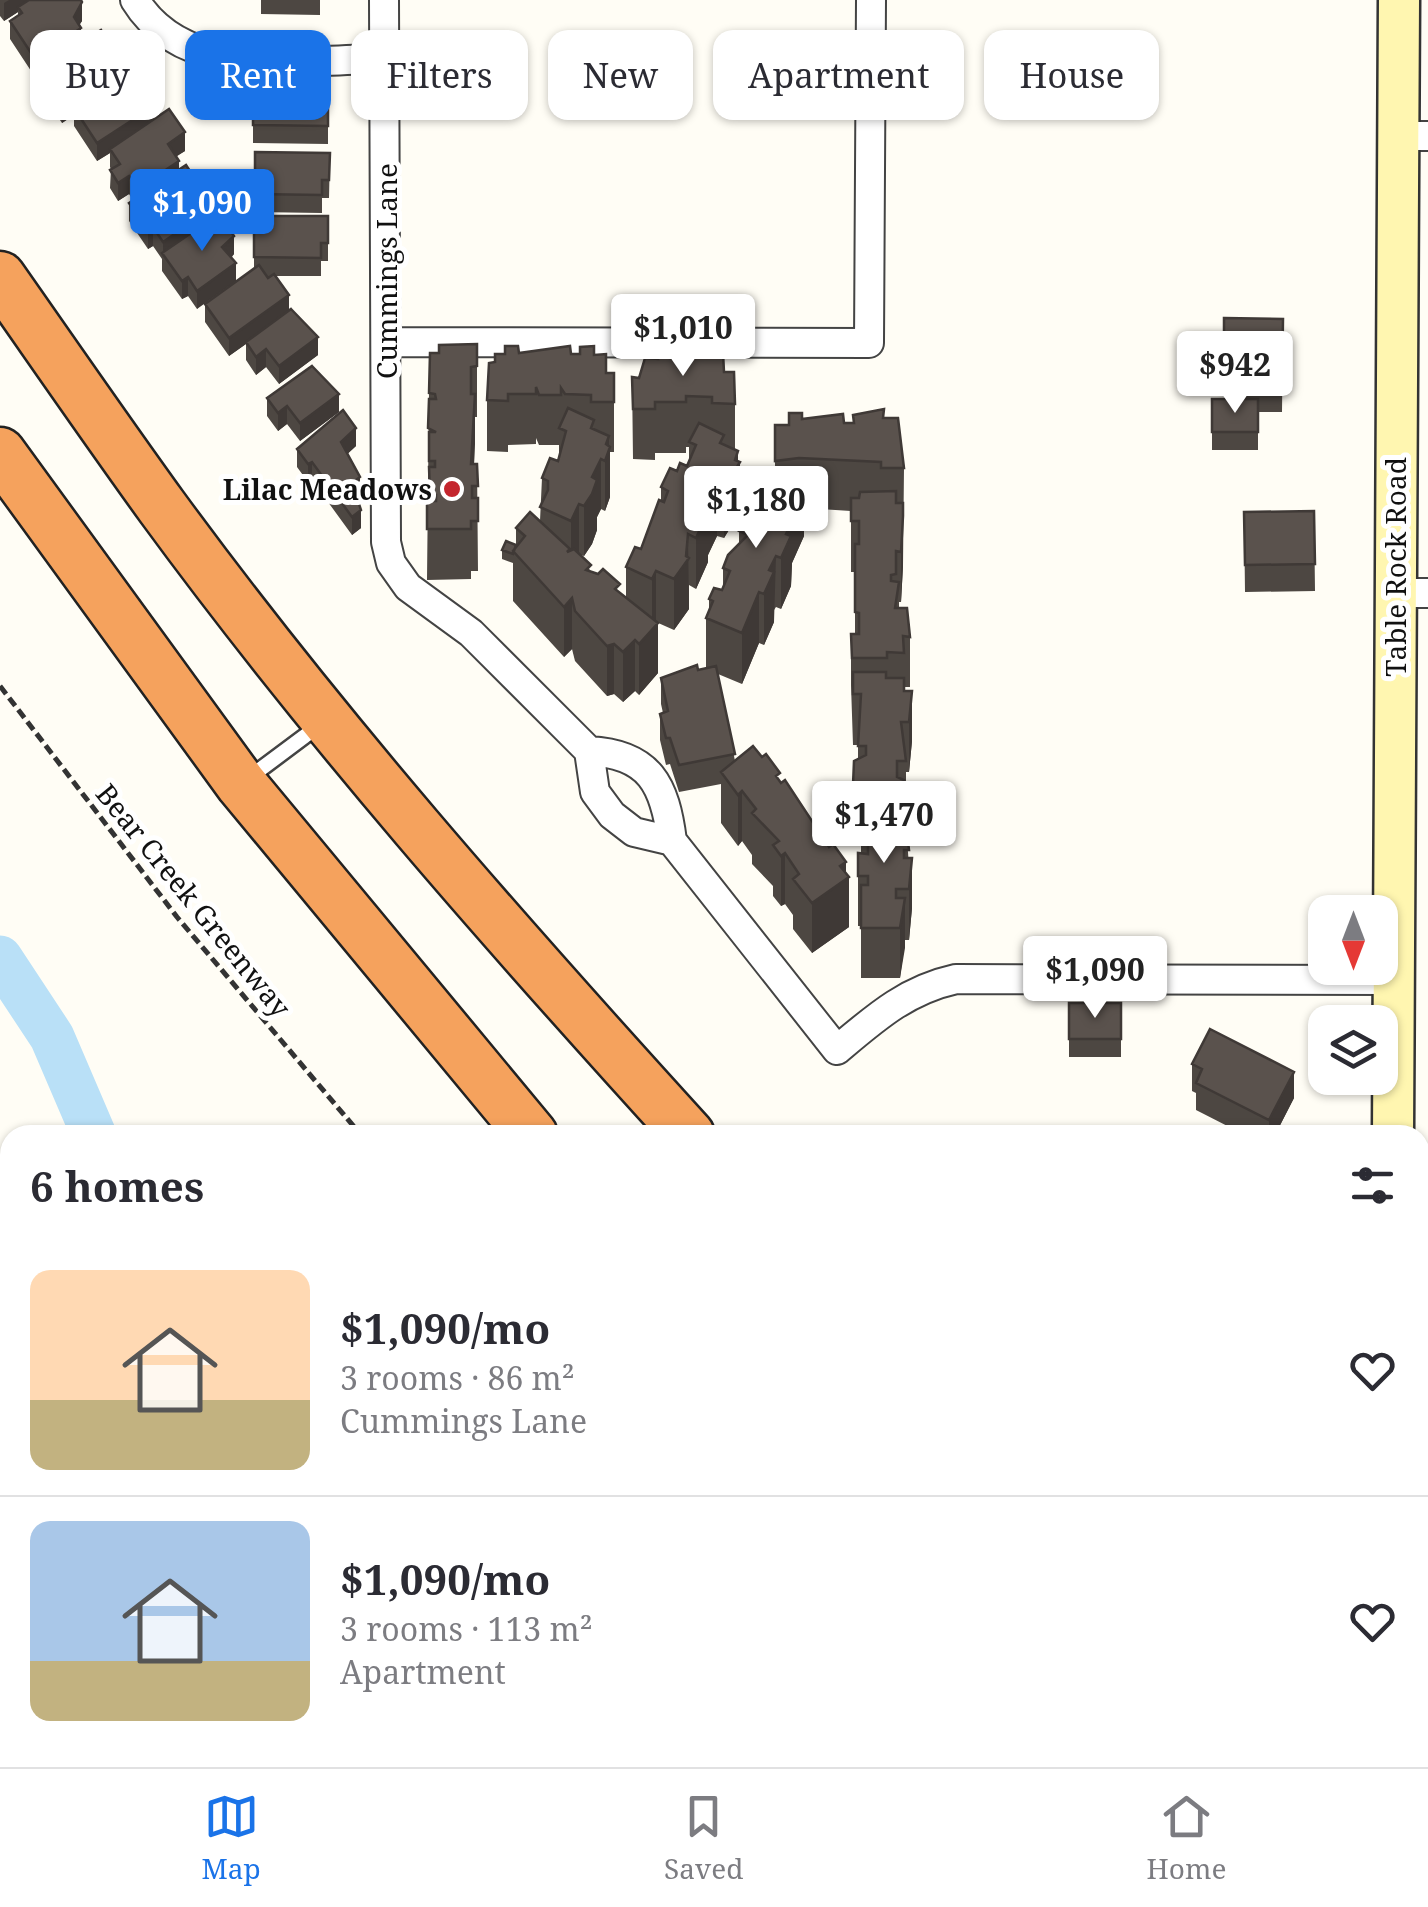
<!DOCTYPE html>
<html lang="en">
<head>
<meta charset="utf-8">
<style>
  body { margin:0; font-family:"Noto Serif",serif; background:#f7f7f7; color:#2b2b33; height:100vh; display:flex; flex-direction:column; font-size:38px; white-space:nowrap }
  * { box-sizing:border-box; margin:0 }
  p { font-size:32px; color:#7c7c81 }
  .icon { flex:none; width:55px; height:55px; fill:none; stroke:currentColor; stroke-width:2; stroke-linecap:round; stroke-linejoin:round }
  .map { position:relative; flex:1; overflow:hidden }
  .details { position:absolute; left:0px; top:1125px; width:1430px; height:642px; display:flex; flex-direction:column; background:#fff; border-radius:30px 30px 0 0; box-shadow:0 2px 8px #0004 }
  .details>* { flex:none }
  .banner { position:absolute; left:30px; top:30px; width:1370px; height:90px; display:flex; gap:20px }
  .needle { width:65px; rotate:180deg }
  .controls { position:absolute; left:1308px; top:895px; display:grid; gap:20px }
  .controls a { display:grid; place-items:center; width:90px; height:90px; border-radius:20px; background:#fff; box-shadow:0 2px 8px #0004; font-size:50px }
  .price { position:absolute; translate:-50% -85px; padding:0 22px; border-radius:10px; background:#fff; color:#222; font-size:32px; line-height:65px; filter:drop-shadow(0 2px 5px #0008) }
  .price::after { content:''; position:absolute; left:50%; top:60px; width:30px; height:22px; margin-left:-15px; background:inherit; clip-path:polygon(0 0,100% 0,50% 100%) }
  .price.active { background:#1a73e8; color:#fff }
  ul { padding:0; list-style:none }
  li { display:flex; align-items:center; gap:30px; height:250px; padding:0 30px }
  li+li { border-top:2px solid #e1e1e2 }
  li span { display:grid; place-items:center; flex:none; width:280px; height:200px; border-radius:20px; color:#555 }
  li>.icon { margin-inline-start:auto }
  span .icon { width:120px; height:120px; fill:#fffc; stroke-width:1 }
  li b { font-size:42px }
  h2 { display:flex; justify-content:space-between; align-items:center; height:120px; padding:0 30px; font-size:42px }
  .tag { padding:0 35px; border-radius:20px; background:#fff; box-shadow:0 2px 8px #0004; font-size:35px; line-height:90px }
  .tag.active { background:#1a73e8; color:#fff }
  .menu { display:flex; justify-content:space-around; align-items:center; height:140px; border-top:2px solid #e1e1e2; background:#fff; font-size:28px; color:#7c7c81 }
  .menu a { display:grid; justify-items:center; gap:5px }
  .menu .active { color:#1a73e8 }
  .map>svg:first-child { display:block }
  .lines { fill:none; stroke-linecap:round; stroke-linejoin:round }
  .river { stroke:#b9e0f7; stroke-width:45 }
  .service-casing { stroke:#444; stroke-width:19 }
  .minor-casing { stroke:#444; stroke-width:32 }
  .secondary-casing { stroke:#333; stroke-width:45 }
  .motorway-casing { stroke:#222; stroke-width:55 }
  .path { stroke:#333; stroke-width:5; stroke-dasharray:10 5; stroke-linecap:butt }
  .service { stroke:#fff; stroke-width:14 }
  .minor { stroke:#fff; stroke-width:28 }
  .secondary { stroke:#fff6b0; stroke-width:40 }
  .motorway { stroke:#f5a25d; stroke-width:50 }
  .wall { fill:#4d4742 }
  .shaded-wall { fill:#3f3936 }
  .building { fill:#5a524d; stroke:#3f3936; stroke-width:2.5 }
  .poi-dot { fill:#c4262e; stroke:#fff; stroke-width:4 }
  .labels { text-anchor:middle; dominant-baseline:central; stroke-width:10; stroke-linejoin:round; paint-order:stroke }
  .street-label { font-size:28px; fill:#111; stroke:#fff }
  .poi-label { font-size:28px; font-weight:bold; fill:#111; stroke:#fff; text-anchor:end }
</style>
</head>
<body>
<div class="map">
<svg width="1428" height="1767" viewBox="0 0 1428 1767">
  <rect width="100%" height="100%" fill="#fffdf5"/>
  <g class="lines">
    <path class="river" d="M 0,958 L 52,1037 L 94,1135
      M 325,1758 L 338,1767"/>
    <defs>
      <path id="service" d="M 246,780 L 321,724
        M 1420,1408 L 1428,1410"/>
      <path id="minor" d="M 135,0 C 185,82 302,59 385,59
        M 384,0 L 386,542 L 391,563 L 408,587 L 471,633 L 589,751 L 595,792 L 612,815 L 634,832 L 672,841
        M 1399,136 L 1428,136
        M 386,342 L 869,343 L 871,0
        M 1394,593 L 1428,593
        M 589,751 C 650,754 665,785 672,841 L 837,1050 C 875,1018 906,990 956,979 L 1394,980"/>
      <path id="secondary" d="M 1393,1135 L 1399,0
        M 1391,1758 L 1391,1767"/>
      <path id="motorway" d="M 0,277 C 54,354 107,431 162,507 C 323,727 505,933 689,1135
        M 0,453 L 241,784 L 532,1135
        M 1094,1758 L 1102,1767
        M 1252,1758 L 1261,1767"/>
    </defs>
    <use href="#service" class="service-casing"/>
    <use href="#minor" class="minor-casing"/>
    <use href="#secondary" class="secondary-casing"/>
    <use href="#motorway" class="motorway-casing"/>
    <path class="path" d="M 0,686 L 177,917 L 361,1135
      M 954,1758 L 960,1767"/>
    <use href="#service" class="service"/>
    <use href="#minor" class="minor"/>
    <use href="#secondary" class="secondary"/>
    <use href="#motorway" class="motorway"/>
  </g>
  <path class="wall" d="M 0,0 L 81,0 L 82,21 L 79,25 L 81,43 L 116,65 L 118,79 L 151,103 L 154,120 L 185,151 L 176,156 L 179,169 L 201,206 L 197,208 L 202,225 L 234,254 L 197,309 L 188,296 L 182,299 L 162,271 L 162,259 L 153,246 L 148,249 L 129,221 L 129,203 L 133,200 L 129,194 L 118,201 L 110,188 L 111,169 L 110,167 L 110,153 L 97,161 L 74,126 L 74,115 L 62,123 L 39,89 L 39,74 L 35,77 L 10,39 L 10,21 L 18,16 L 18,12 L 4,21 L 0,16 Z
    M 261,0 L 320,0 L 320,15 L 261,14 Z
    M 253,83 L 321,99 L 328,99 L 328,144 L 253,143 Z
    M 255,152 L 330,153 L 329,198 L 322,198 L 322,213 L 255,212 Z
    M 254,216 L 328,216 L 328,261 L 321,261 L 321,276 L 275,276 L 289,310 L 318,355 L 279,384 L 266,367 L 256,375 L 246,360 L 246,344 L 229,356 L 205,322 L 205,304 L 254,269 Z
    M 1224,318 L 1283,319 L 1282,412 L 1258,412 L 1258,450 L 1212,450 L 1212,399 L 1242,399 L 1242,370 L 1224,370 Z
    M 477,344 L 477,417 L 475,417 L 474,464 L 477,464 L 478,571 L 471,571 L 471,579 L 427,580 L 429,393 L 439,353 Z
    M 519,353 L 594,355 L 606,373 L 614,402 L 614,452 L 610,452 L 610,497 L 605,511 L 601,509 L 597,517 L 597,530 L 592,544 L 584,556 L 581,555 L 591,572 L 626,598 L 626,567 L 641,549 L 661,500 L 661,487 L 677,471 L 687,466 L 689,463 L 689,447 L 686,447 L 686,453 L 655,453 L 655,460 L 633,459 L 632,377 L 639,378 L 670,358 L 682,358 L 709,353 L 724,372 L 735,404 L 735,450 L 738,461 L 740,512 L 724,538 L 717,536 L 708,555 L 708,562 L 696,589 L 689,585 L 689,609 L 674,630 L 656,622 L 658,673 L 639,695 L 635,691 L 623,702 L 614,694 L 607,696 L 575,661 L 572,649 L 564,657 L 513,601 L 513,563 L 502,559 L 502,550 L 516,545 L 516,528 L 540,521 L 542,478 L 558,461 L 559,456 L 559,445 L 539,445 L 536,438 L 536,444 L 508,445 L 508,452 L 487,451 L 487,400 L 495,362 Z
    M 267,398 L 339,412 L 300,441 L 287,424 L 278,431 L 267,416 Z
    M 884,418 L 904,468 L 903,566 L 901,602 L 899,602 L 899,608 L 910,625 L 910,687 L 904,687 L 912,741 L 909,772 L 906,772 L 906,811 L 905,811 L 912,908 L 909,940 L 905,940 L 900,978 L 861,978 L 861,926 L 858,926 L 858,853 L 861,854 L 861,836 L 853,836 L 854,761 L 858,759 L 858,745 L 853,745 L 851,685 L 851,634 L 855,634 L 855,572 L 851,572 L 851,511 L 804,508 L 804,536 L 792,563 L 791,586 L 781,609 L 776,607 L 774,610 L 774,622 L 764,645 L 759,643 L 742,684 L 718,674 L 735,761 L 780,782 L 846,873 L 849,927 L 812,953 L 793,929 L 793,915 L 785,904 L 781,906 L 773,896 L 773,886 L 752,864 L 752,855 L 742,841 L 738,846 L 721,823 L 721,784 L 679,792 L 670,764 L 666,765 L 660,740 L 660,714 L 663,713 L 661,704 L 661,678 L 706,669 L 706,618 L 709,611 L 709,599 L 723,588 L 723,568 L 739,544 L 739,531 L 752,510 L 752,494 L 775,471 L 775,425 L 789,425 L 802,419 L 853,423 Z
    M 356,446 L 347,454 L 360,495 L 356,497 L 361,528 L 352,535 L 312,480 L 308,482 L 297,467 L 297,449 Z
    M 1314,511 L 1315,591 L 1245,592 L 1244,512 Z
    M 1069,1003 L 1121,1003 L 1121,1057 L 1069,1057 Z
    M 1192,1064 L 1294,1098 L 1275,1135 L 1245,1135 L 1196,1110 L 1196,1093 L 1192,1091 Z"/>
  <path class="shaded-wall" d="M 9,0 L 36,0 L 18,7 L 18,12 L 4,21 L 4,3 Z
    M 82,2 L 82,21 L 75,32 L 81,28 L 81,46 L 39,70 L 39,74 L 35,77 L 35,59 L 74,17 Z
    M 116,52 L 118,86 L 74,108 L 74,115 L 62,123 L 62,105 Z
    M 151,91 L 151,108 L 154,106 L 154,124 L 110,149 L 110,153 L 97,161 L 97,143 L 146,94 Z
    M 185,132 L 185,151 L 168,162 L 168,144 Z
    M 179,161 L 179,179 L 137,207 L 137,189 Z
    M 129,176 L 129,194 L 118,201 L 118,183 Z
    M 201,188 L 201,206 L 188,214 L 188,196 Z
    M 202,215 L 202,233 L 163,254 L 163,242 Z
    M 153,227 L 153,246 L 148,249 L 148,231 Z
    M 234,236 L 234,254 L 222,265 L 222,247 Z
    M 236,263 L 236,281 L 197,309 L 197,291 Z
    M 188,277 L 188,296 L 182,299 L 182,281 Z
    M 289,295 L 289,313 L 229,356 L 229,338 Z
    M 318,337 L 318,355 L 279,384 L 279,366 Z
    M 266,349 L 266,367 L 256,375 L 256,357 Z
    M 339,394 L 339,412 L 300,441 L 300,423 Z
    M 475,394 L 475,444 L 473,486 L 471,464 Z
    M 287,406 L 287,424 L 278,431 L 278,413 Z
    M 356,428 L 356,446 L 341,460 L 341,442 Z
    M 609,436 L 609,450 L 610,447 L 610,497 L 605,511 L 605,461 L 606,444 Z
    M 738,451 L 738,464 L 740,462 L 740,512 L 724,538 L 724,488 Z
    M 601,459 L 601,509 L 597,517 L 597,530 L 592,544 L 584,556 L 584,506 L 592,477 Z
    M 312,462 L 312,480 L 308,482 L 308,464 Z
    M 360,477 L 360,495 L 352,501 L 352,483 Z
    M 717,485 L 717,536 L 708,555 L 708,562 L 696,589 L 696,538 L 700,509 L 702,503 L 702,524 L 708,513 L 708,505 Z
    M 804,485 L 804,536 L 792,563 L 791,586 L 781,609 L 781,558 L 788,520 Z
    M 579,504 L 579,554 L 571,572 L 571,521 Z
    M 361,510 L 361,528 L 352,535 L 352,517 Z
    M 903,516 L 903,566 L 901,602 L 901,552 Z
    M 688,534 L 689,609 L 674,630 L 674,579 Z
    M 776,556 L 774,622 L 764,645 L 764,594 L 769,570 Z
    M 656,571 L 656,622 L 652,629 L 652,579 Z
    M 759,592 L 759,643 L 742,684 L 742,633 Z
    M 572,598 L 572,649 L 564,657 L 564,607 Z
    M 658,623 L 658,673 L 639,695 L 639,644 Z
    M 635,640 L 635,691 L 623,702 L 623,652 Z
    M 614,644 L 614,694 L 607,696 L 607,646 Z
    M 912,691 L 912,741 L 909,772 L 909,722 Z
    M 742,791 L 742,841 L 738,846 L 738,795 Z
    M 785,853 L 785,904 L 781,906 L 781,856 Z
    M 912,858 L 912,908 L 909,940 L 909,889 Z
    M 846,862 L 846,879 L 849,877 L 849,927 L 812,953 L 812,903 L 840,866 Z
    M 905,898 L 905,948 L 900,978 L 900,928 Z
    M 1294,1072 L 1294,1098 L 1275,1135 L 1269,1135 L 1269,1120 Z"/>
  <path class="building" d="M 29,0 L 81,0 L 82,2 L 74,17 L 81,28 L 35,59 L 10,21 L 22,13 L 18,7 Z
    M 101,30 L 116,52 L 110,56 L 118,68 L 62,105 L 39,70 Z
    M 136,67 L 151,91 L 146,94 L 154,106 L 97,143 L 74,108 Z
    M 253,83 L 321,84 L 321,99 L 328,99 L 328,126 L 253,125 Z
    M 169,109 L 185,132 L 168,144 L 179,161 L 137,189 L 129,176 L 118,183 L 110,170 L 120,164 L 110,149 Z
    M 255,152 L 330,153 L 329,180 L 322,180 L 322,195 L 255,194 Z
    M 186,165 L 201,188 L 188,196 L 202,215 L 163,242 L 153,227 L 148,231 L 129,203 Z
    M 219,214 L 234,236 L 222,247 L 236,263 L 197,291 L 188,277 L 182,281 L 162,253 Z
    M 254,216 L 328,216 L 328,243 L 321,243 L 321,258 L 254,257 Z
    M 259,265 L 268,278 L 274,274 L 289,295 L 229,338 L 205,304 Z
    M 291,309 L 318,337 L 279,366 L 266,349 L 256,357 L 246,342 Z
    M 1224,318 L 1283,319 L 1282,385 L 1242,385 L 1243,343 L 1224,343 Z
    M 477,344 L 477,366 L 471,367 L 471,394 L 475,394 L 471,464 L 477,464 L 478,486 L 472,486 L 472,498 L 478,498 L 478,521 L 471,521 L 471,529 L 427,529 L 427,501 L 436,501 L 436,495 L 430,495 L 429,467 L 435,467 L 435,461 L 429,461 L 429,432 L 436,432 L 428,428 L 429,399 L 436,399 L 435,394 L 429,393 L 430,353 L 439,353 L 439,345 Z
    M 505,346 L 518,346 L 519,353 L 570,346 L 571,354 L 580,354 L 580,347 L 594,346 L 594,355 L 606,354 L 606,373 L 614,373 L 614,402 L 591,402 L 591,395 L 565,394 L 561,388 L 561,395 L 539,395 L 536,387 L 536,394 L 508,394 L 508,401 L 487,400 L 489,363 L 495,362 L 495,354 L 505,354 Z
    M 700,347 L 709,347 L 708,353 L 723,352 L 724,372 L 734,372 L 735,404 L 712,403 L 712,397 L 686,396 L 686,402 L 655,402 L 655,409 L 633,409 L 632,377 L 639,378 L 645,358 L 658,359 L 657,352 L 670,352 L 670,358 L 682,358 L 682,352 L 696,352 Z
    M 312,366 L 339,394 L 300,423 L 287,406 L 278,413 L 267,398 Z
    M 1212,399 L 1258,399 L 1258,432 L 1212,432 Z
    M 568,408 L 594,420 L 591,428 L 609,436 L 606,444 L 610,447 L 605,461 L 601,459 L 592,477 L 597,480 L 592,494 L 584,506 L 579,504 L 571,521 L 540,507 L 548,490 L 548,481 L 542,478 L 550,458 L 558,461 L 566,431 L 559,428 Z
    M 884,409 L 883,418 L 898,418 L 904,468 L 881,468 L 881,462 L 799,458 L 775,461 L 775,425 L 789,425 L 789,413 L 802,413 L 802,419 L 843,414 L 844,423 L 854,423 L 853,415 Z
    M 343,410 L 356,428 L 341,442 L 360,477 L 352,483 L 361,510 L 352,517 L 312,462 L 308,464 L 297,449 Z
    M 699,423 L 724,435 L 720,443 L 738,451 L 735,460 L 740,462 L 724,488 L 717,485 L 708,505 L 702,503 L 700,509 L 708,512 L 696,538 L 688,534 L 686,556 L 689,558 L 674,579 L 656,571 L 652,579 L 626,567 L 635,547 L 641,549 L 659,500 L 664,502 L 668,491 L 661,487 L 670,468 L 677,471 L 680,463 L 687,466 L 696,445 L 689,442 Z
    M 769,468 L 804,485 L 788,520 L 792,521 L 786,534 L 791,536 L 781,558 L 776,556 L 769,570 L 774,572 L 764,594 L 759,592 L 742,633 L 706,618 L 713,601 L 709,599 L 714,588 L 722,590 L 730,571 L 723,568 L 728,555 L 748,535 L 739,531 L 759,497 L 752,494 L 757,482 L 762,484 Z
    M 896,491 L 896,503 L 903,503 L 903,516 L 901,552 L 896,551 L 896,574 L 891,575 L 891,581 L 899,582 L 895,608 L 907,608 L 910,637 L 903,636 L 904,653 L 887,652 L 887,658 L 852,658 L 851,634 L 859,634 L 859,613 L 855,612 L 855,544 L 859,544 L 859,521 L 851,521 L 851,498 L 859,498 L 860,492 Z
    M 1314,511 L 1315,564 L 1245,565 L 1244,512 Z
    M 530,512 L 570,549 L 567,552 L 574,549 L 591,565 L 586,570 L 598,574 L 603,569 L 620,584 L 615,589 L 658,623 L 639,644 L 635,640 L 623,652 L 614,644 L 607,646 L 575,611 L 572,598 L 564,607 L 513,551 L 525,536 L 516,528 Z
    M 506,541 L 516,545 L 513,554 L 502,550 Z
    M 697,665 L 698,670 L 716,666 L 735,754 L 679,765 L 670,738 L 666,738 L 660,714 L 668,711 L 661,678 Z
    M 853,672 L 886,672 L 886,678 L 904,678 L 904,691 L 912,691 L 909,722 L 901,722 L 906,761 L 897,761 L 897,777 L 904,780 L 902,800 L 861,800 L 861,785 L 853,785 L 854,761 L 866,755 L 866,746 L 858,746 L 861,694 L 853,694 Z
    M 753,746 L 762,757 L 766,754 L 780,773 L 776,776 L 781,783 L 785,780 L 829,847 L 833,844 L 846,862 L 840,866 L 849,877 L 812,903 L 793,879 L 799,874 L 785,853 L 781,856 L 773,845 L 779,841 L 752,813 L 756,809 L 742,791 L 738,795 L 721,772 Z
    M 868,806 L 904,806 L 909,850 L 904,850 L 904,858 L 912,858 L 909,889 L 896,889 L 896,898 L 905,898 L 900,928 L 861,928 L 861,885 L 868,885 L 868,876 L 858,876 L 858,853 L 868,854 L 868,836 L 861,836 L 861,811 L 868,811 Z
    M 1069,1003 L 1121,1003 L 1121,1039 L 1069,1039 Z
    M 1210,1029 L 1294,1072 L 1269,1120 L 1196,1083 L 1202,1069 L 1192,1064 Z
    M 0,1693 L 10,1693 L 10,1758 L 161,1758 L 161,1767 L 0,1767 Z"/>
  <circle class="poi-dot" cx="452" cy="489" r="10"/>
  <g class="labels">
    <g class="street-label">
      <text transform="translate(386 271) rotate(-90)">Cummings Lane</text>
      <text transform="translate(1395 567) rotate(-90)">Table Rock Road</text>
      <text transform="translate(194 900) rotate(51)">Bear Creek Greenway</text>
    </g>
    <g class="poi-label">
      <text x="432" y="489">Lilac Meadows</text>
    </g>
  </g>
</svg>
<div class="controls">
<a><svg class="needle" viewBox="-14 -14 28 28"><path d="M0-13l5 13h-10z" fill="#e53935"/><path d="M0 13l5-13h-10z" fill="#7c7c81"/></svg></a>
<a><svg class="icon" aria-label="layers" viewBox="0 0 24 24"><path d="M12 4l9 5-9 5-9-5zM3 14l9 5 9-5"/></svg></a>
</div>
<b class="price active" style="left:202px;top:254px">$1,090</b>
<b class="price" style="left:683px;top:379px">$1,010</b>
<b class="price" style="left:1235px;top:416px">$942</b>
<b class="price" style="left:756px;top:551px">$1,180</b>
<b class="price" style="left:884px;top:866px">$1,470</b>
<b class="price" style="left:1095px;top:1021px">$1,090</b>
<div class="banner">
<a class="tag">Buy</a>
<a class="tag active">Rent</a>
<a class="tag">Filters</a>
<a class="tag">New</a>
<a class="tag">Apartment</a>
<a class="tag">House</a>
</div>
<section class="details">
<h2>6 homes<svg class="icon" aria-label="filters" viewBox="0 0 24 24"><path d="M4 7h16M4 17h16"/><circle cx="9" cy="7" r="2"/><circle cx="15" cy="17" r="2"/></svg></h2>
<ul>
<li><span style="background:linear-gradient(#ffd9b3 65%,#c2b280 0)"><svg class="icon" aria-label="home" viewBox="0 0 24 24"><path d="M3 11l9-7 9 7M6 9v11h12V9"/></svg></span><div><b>$1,090/mo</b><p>3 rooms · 86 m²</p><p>Cummings Lane</p></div><svg class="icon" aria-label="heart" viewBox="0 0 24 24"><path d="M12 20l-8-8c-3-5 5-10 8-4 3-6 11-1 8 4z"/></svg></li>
<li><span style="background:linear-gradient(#a9c7e8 70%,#c2b280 0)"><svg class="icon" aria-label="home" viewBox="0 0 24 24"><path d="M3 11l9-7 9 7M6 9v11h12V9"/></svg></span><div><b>$1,090/mo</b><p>3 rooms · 113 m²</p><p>Apartment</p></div><svg class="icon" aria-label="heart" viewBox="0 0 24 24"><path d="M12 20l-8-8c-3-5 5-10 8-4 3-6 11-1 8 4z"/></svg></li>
</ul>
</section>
</div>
<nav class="menu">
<a class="active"><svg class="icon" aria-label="map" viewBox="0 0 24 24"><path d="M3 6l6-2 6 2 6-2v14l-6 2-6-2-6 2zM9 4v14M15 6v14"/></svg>Map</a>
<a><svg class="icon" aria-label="saved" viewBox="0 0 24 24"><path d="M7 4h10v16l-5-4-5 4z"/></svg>Saved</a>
<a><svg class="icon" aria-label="home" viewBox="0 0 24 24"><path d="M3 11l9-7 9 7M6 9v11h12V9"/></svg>Home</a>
</nav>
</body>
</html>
